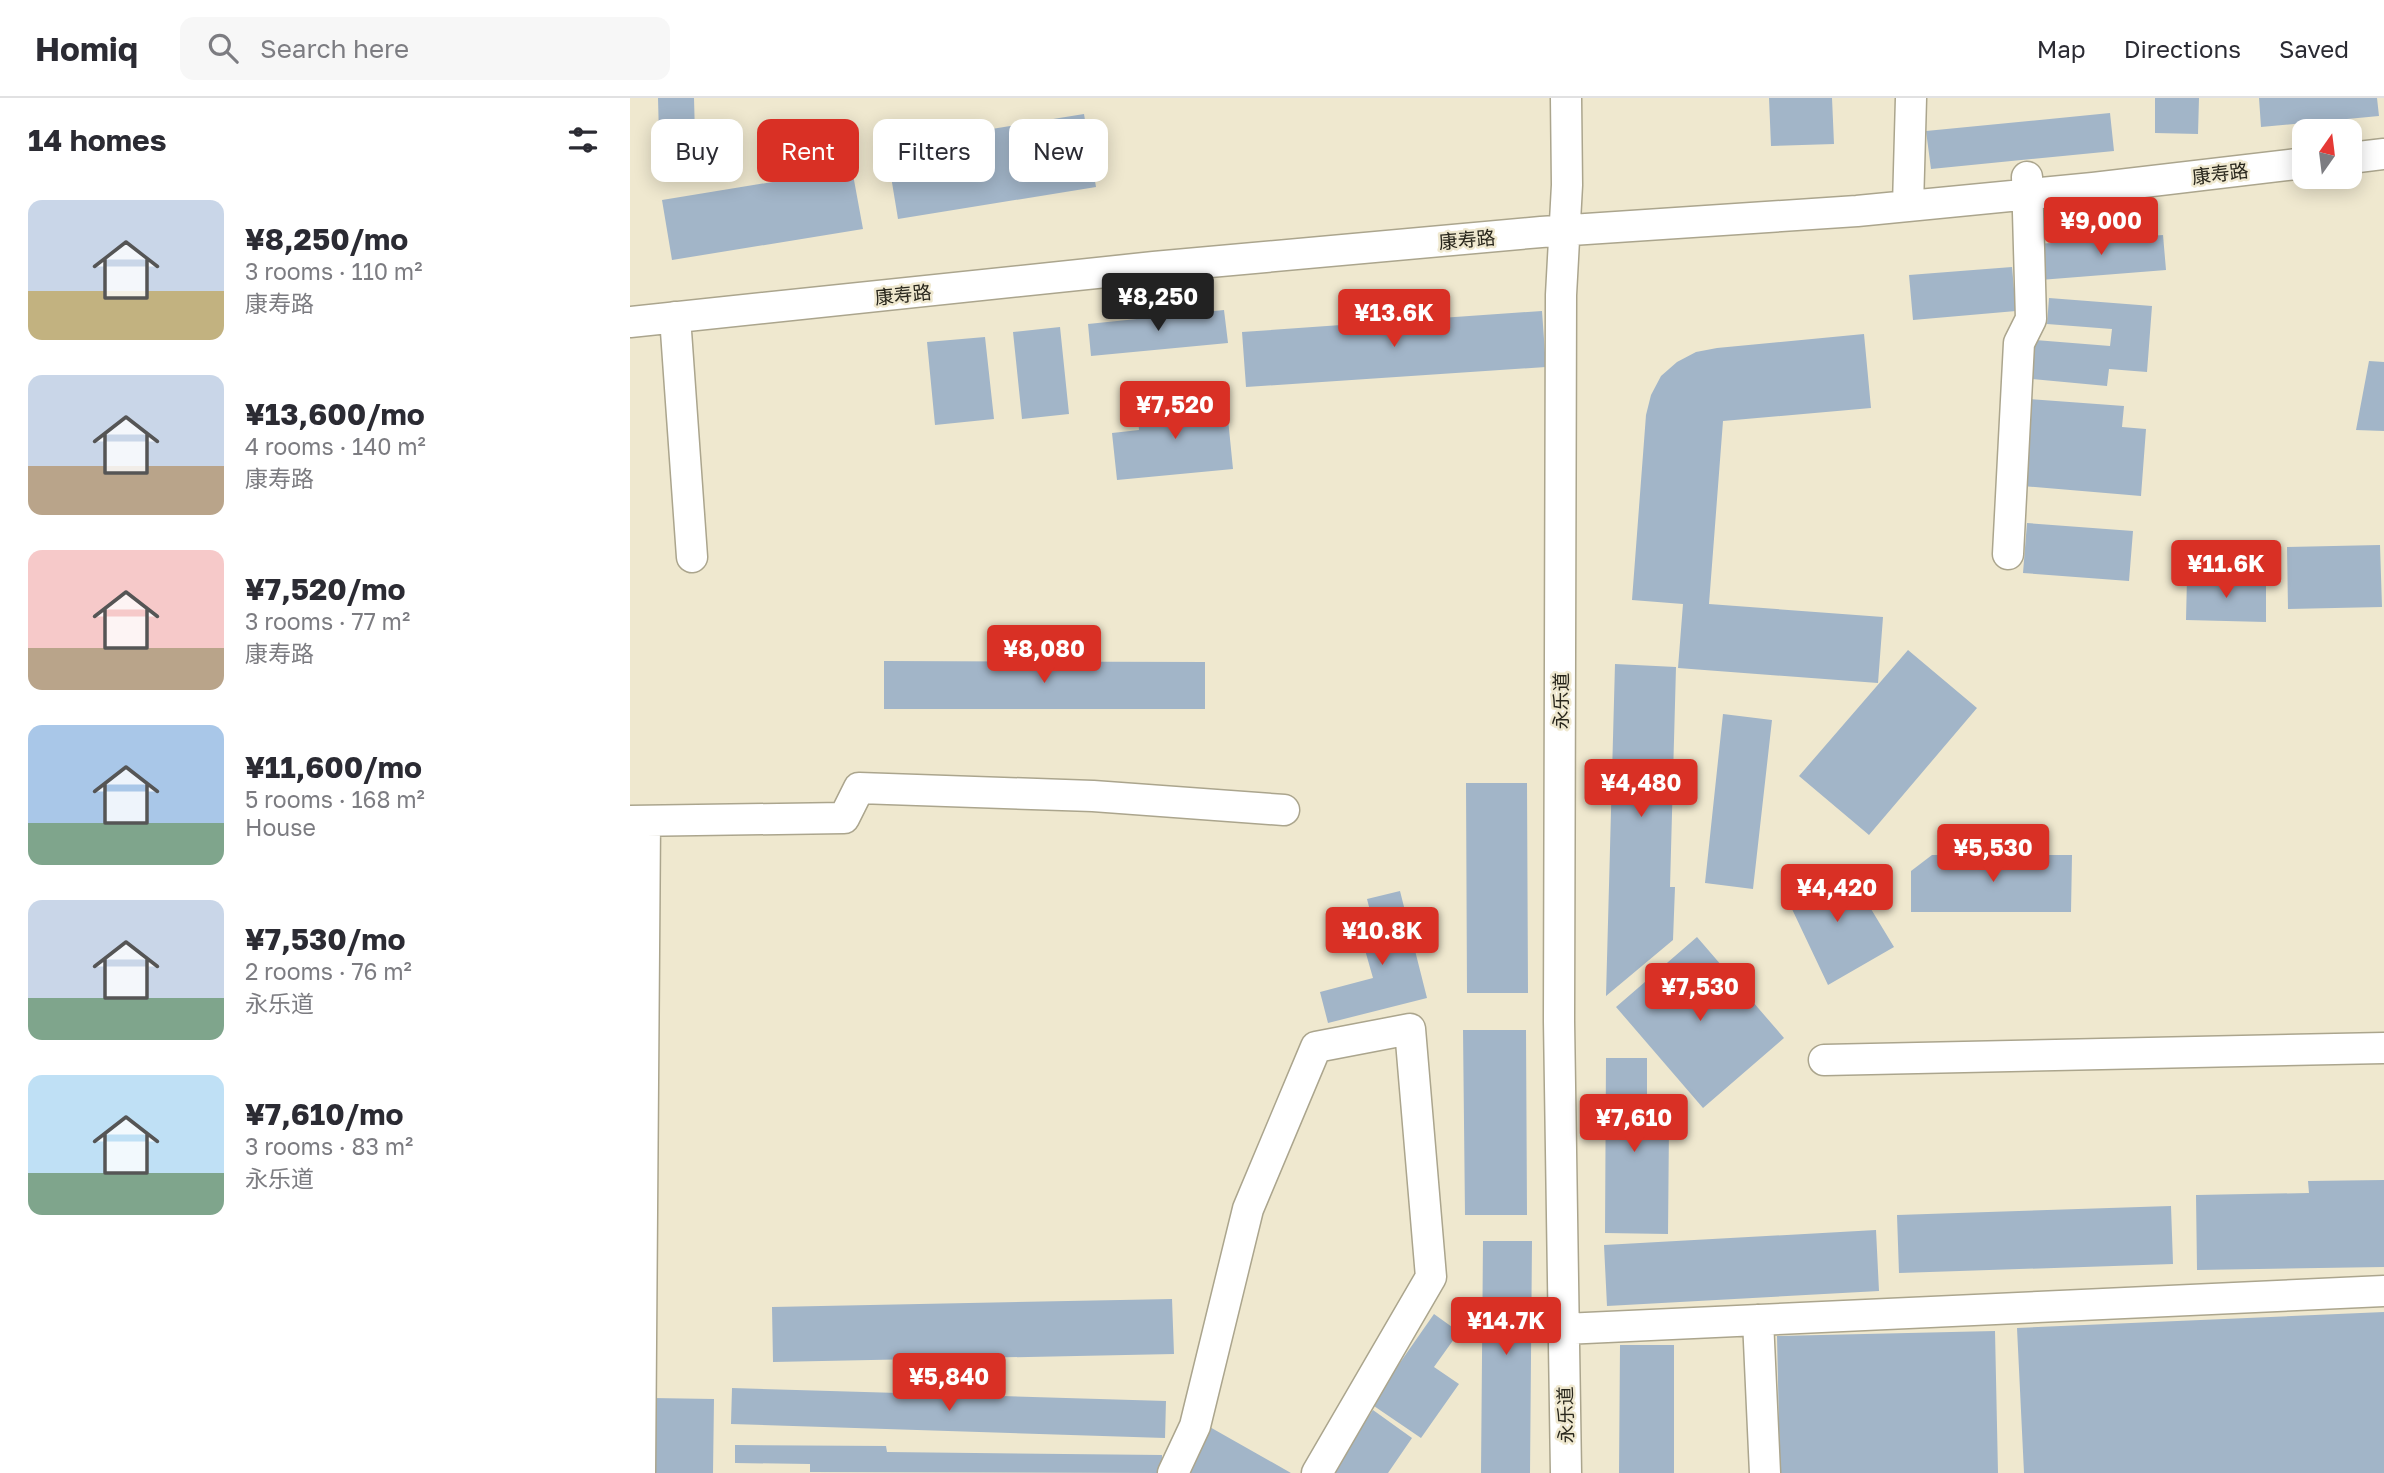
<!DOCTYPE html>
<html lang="en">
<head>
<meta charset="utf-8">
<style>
  body { margin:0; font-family:"Golos Text","Noto Sans SC",sans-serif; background:#f7f7f7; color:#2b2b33; height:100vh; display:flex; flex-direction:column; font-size:26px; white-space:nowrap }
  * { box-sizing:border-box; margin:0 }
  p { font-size:23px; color:#7c7c81 }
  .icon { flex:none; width:38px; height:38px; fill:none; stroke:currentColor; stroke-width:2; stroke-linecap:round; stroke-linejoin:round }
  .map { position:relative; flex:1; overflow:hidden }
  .side { display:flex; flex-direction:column; background:#fff; width:630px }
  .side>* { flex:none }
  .banner { position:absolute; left:21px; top:21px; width:665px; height:63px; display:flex; gap:14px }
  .needle { width:46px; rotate:14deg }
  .controls { position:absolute; left:1662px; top:21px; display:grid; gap:14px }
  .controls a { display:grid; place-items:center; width:70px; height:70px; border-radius:14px; background:#fff; box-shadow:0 4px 18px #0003; font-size:35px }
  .price { position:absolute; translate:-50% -60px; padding:0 16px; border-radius:7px; background:#d93025; color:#fff; font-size:23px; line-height:46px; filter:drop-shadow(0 2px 4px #0008) }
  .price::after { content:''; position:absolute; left:50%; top:42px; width:21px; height:16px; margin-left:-10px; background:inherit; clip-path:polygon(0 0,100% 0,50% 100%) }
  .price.active { background:#222; color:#fff }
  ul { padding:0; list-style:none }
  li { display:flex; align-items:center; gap:21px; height:175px; padding:0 28px }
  li span { display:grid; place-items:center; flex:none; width:196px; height:140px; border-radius:14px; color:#555 }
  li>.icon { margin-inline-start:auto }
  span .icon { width:84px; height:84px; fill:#fffc; stroke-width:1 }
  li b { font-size:30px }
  h2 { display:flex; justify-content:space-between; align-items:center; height:84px; padding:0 28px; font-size:30px }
  .tag { padding:0 24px; border-radius:14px; background:#fff; box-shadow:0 4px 18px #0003; font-size:24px; line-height:63px }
  .tag.active { background:#d93025; color:#fff }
  header { display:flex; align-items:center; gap:42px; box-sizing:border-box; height:98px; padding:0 35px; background:#fff; border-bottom:2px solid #e1e1e2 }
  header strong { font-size:33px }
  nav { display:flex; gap:38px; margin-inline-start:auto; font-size:24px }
  .search { width:490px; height:63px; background:#f7f7f7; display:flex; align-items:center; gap:18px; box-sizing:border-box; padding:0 24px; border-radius:14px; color:#7c7c81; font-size:26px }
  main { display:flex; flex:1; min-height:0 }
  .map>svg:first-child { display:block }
  .building { fill:#a2b5c8 }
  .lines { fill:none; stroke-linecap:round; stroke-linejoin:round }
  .minor-casing { stroke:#aba58d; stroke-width:33 }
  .minor { stroke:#fff; stroke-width:30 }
  .labels { text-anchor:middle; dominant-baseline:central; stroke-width:5; stroke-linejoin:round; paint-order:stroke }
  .street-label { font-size:19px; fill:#28261c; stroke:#efe8cf }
</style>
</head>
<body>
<header>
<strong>Homiq</strong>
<div class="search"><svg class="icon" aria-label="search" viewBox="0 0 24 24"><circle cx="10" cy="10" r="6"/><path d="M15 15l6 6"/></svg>Search here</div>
<nav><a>Map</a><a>Directions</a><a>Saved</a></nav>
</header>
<main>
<section class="side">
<h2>14 homes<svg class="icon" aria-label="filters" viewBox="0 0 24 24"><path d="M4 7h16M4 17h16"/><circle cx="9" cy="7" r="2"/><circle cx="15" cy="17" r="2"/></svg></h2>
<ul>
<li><span style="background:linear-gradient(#c9d6e8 65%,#c2b280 0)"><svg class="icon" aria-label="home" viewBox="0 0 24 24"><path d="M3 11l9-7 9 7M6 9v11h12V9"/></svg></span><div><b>¥8,250/mo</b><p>3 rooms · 110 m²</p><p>康寿路</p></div></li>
<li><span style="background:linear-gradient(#c9d6e8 65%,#b9a48a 0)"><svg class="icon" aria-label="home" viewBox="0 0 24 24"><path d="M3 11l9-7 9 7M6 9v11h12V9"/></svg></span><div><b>¥13,600/mo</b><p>4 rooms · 140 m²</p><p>康寿路</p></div></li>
<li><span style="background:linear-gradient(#f6c9c9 70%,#b9a48a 0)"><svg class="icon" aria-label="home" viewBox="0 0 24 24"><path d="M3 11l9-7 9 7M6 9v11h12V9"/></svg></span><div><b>¥7,520/mo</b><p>3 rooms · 77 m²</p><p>康寿路</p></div></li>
<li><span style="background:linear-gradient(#a9c7e8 70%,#7fa58c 0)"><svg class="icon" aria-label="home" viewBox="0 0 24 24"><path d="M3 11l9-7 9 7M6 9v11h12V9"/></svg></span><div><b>¥11,600/mo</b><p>5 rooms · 168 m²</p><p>House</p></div></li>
<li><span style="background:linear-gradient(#c9d6e8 70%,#7fa58c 0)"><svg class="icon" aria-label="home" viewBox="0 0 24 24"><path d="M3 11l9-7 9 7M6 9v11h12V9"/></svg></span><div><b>¥7,530/mo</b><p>2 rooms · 76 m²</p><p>永乐道</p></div></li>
<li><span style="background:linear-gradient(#bfe0f5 70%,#7fa58c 0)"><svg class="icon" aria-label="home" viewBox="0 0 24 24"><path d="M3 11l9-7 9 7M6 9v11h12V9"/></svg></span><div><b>¥7,610/mo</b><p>3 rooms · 83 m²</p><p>永乐道</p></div></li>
</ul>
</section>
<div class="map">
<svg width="1754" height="1375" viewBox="0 0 1754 1375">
  <rect width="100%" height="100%" fill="#efe8cf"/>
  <path class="building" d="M 28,0 L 64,0 L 66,75 L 30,76 Z
    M 1139,0 L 1202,0 L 1204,46 L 1141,48 Z
    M 1525,0 L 1569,0 L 1568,36 L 1525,35 Z
    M 1629,0 L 1747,0 L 1749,18 L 1631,29 Z
    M 1480,15 L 1484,53 L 1301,71 L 1296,33 Z
    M 454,16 L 466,89 L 268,121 L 256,48 Z
    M 222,71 L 233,131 L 42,162 L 32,102 Z
    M 1533,137 L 1536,172 L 1410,182 L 1407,146 Z
    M 1382,169 L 1386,213 L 1283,222 L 1279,177 Z
    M 1419,200 L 1522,208 L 1517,274 L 1479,271 L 1477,288 L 1402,281 L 1405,242 L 1480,248 L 1482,231 L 1417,226 Z
    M 594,212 L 598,245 L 461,258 L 458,226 Z
    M 912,213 L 916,269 L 616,289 L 612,234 Z
    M 430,229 L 439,316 L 392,321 L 383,234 Z
    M 1234,236 L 1241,310 L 1093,323 L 1079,506 L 1253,519 L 1248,585 L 1048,570 L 1053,506 L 1002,502 L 1016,317 L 1021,297 L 1031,278 L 1047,264 L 1066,254 L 1087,250 Z
    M 355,239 L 364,321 L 305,327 L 297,244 Z
    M 1739,263 L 1754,264 L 1754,333 L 1726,332 Z
    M 596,301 L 603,371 L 487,382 L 482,335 L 509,332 L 507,310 Z
    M 1399,301 L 1494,308 L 1492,329 L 1516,331 L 1511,398 L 1392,388 Z
    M 1397,425 L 1503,433 L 1499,483 L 1393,475 Z
    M 1750,447 L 1752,509 L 1658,511 L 1657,449 Z
    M 1557,479 L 1636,481 L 1636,524 L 1556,522 Z
    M 1278,552 L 1347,610 L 1239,737 L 1169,678 Z
    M 254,563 L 575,564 L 575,611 L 254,611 Z
    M 985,566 L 1046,569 L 1040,789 L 1045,789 L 1043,842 L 976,898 Z
    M 1093,616 L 1142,622 L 1123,791 L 1075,785 Z
    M 836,685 L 897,685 L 898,895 L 837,895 Z
    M 1302,757 L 1442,757 L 1441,814 L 1281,814 L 1281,773 Z
    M 1218,773 L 1264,849 L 1198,887 L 1152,790 Z
    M 770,793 L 797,900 L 698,925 L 690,894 L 743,880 L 735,852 L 749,848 L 737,801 Z
    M 1067,839 L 1154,940 L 1073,1010 L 986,909 Z
    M 833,932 L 896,932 L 897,1117 L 835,1117 Z
    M 976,960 L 1017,960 L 1017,1025 L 1039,1026 L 1038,1136 L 975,1135 Z
    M 1754,1082 L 1754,1169 L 1567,1172 L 1566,1097 L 1679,1095 L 1678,1083 Z
    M 1541,1108 L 1543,1166 L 1269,1175 L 1267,1117 Z
    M 1246,1132 L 1249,1193 L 977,1208 L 974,1147 Z
    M 853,1143 L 902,1143 L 900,1375 L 851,1375 Z
    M 542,1201 L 544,1256 L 143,1264 L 142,1209 Z
    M 1754,1214 L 1754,1375 L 1394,1375 L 1387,1230 Z
    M 804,1216 L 829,1234 L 804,1269 L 829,1286 L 791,1340 L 741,1306 Z
    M 1365,1233 L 1368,1375 L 1150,1375 L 1147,1238 Z
    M 990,1247 L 1044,1247 L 1044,1375 L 989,1375 Z
    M 102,1290 L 536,1303 L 535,1340 L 101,1326 Z
    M 22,1300 L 84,1301 L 83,1375 L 21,1375 Z
    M 743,1312 L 782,1340 L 758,1375 L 699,1375 Z
    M 578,1328 L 661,1375 L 551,1375 Z
    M 105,1347 L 256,1348 L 257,1354 L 532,1357 L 532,1375 L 180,1374 L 180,1366 L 105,1365 Z"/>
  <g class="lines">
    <defs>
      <path id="minor" d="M 1720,60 L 1754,56
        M 1278,108 L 1281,0
        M 45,219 L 62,459
        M 0,224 L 524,169 L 911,134 L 1227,113 L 1463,90 L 1675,65
        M 1378,456 L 1389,245 L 1401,221 L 1397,79
        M 0,723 L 214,720 L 229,690 L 463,698 L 654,712
        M 1194,962 L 1754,950
        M 1128,1222 L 1135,1375
        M 934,1231 L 1754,1193
        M 10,1375 L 15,723
        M 543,1375 L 565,1328 L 618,1111 L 686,949 L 780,931 L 801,1179 L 687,1375
        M 936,1375 L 929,923 L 931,197 L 937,87 L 936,0"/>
    </defs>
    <use href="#minor" class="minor-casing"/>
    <use href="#minor" class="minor"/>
  </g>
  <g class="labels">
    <g class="street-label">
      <text transform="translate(1590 75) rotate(-7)">康寿路</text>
      <text transform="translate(837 141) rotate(-5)">康寿路</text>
      <text transform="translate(273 196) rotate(-6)">康寿路</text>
      <text transform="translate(930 603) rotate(-90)">永乐道</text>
      <text transform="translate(935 1317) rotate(-91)">永乐道</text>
    </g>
  </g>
</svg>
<div class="controls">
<a><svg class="needle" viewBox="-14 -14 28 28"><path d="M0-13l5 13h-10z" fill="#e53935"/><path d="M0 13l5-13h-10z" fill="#7c7c81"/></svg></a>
</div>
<b class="price" style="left:1471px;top:159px">¥9,000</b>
<b class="price active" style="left:528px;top:235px">¥8,250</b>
<b class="price" style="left:764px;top:251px">¥13.6K</b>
<b class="price" style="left:545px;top:343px">¥7,520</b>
<b class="price" style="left:1596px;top:502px">¥11.6K</b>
<b class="price" style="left:414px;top:587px">¥8,080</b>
<b class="price" style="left:1011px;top:721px">¥4,480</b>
<b class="price" style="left:1363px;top:786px">¥5,530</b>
<b class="price" style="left:1207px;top:826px">¥4,420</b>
<b class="price" style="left:752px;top:869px">¥10.8K</b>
<b class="price" style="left:1070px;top:925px">¥7,530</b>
<b class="price" style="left:1004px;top:1056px">¥7,610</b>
<b class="price" style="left:876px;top:1259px">¥14.7K</b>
<b class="price" style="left:319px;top:1315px">¥5,840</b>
<div class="banner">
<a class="tag">Buy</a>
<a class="tag active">Rent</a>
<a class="tag">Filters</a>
<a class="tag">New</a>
</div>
</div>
</main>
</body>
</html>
